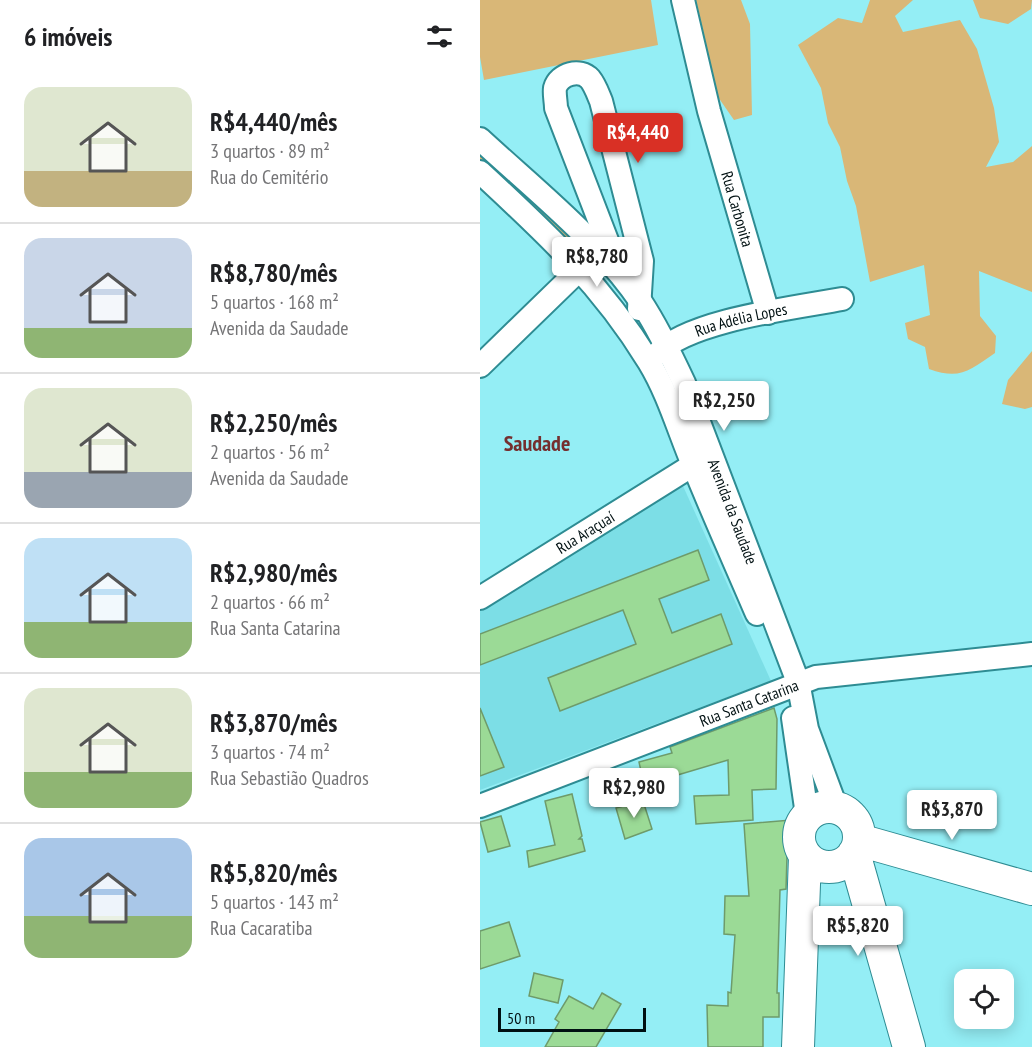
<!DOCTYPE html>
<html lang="pt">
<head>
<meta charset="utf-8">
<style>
  body { margin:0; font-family:"PT Sans Narrow",sans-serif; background:#f6f6f6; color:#202124; height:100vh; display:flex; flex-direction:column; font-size:22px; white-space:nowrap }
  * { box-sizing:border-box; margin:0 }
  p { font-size:20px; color:#757577 }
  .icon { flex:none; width:33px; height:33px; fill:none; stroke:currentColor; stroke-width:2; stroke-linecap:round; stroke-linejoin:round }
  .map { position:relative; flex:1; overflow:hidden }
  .panel { display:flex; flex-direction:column; background:#fff; width:480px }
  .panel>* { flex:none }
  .buttons { position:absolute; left:474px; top:969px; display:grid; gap:12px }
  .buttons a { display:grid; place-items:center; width:60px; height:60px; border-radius:12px; background:#fff; box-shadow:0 3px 15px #0003; font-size:30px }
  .scale { position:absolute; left:18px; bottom:15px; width:148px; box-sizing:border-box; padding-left:6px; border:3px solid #001012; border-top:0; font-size:16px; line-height:21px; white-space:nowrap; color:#001012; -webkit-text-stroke:4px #94eef5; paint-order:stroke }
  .price { position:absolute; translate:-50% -51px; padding:0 14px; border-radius:6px; background:#fff; color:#222; font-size:20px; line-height:39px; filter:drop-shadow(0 2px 3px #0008) }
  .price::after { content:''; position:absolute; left:50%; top:36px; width:18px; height:14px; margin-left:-9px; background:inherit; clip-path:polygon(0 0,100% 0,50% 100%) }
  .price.active { background:#d93025; color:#fff }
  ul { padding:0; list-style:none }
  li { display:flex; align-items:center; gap:18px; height:150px; padding:0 24px }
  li+li { border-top:2px solid #e0e0e0 }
  li span { display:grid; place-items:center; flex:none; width:168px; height:120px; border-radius:18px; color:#555 }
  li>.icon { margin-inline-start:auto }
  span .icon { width:72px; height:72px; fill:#fffc; stroke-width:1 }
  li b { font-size:26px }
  h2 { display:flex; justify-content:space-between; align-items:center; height:72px; padding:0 24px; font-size:26px }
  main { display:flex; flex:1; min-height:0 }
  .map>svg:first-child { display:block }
  .built { fill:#7cdee6 }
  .green { fill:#d9b777 }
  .building { fill:#9bda96; stroke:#6e9b6a; stroke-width:1.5 }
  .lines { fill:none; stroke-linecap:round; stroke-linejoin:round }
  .street-casing { stroke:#2e8c93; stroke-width:26 }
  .secondary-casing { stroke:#2e8c93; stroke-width:34 }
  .street { stroke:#fff; stroke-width:22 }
  .secondary { stroke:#fff; stroke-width:32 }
  .labels { text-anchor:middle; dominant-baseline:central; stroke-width:5; stroke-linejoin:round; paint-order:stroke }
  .street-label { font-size:16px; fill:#001012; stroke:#94eef5 }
  .district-label { font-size:22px; font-weight:bold; fill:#752f2f; stroke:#94eef5 }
</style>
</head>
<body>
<main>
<section class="panel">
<h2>6 imóveis<svg class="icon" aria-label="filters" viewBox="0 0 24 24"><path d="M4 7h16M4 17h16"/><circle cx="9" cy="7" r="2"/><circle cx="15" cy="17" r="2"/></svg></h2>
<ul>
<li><span style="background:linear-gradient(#dfe7d0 70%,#c2b280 0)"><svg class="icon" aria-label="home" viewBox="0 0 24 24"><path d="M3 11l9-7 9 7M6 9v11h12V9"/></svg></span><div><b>R$4,440/mês</b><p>3 quartos · 89 m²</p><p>Rua do Cemitério</p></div></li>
<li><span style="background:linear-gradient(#c9d6e8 75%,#8fb573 0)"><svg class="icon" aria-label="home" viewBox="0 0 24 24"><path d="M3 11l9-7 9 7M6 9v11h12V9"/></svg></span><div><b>R$8,780/mês</b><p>5 quartos · 168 m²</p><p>Avenida da Saudade</p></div></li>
<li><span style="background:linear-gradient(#dfe7d0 70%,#9aa5b1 0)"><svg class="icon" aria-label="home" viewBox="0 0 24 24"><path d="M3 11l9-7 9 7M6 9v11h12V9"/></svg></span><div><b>R$2,250/mês</b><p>2 quartos · 56 m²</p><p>Avenida da Saudade</p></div></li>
<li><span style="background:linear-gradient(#bfe0f5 70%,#8fb573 0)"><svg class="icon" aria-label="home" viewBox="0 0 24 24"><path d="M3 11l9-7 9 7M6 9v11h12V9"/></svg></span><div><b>R$2,980/mês</b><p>2 quartos · 66 m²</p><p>Rua Santa Catarina</p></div></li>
<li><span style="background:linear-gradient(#dfe7d0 70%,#8fb573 0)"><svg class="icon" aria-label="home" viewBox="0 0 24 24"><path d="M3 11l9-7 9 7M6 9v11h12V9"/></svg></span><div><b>R$3,870/mês</b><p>3 quartos · 74 m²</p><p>Rua Sebastião Quadros</p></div></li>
<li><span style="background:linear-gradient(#a9c7e8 65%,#8fb573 0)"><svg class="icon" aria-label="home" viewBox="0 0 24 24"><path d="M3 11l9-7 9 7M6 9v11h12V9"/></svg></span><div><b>R$5,820/mês</b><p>5 quartos · 143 m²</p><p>Rua Cacaratiba</p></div></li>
</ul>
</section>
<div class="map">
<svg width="552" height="1047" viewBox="0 0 552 1047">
  <rect width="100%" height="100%" fill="#94eef5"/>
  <path class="built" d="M 203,486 L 291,681 L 0,790 L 0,608 Z"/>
  <path class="green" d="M 0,0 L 171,0 L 178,45 L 4,80 L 0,57 Z
    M 216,0 L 261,0 L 270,24 L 272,115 L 254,120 L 238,97 Z
    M 390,0 L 433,0 L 415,16 L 423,32 L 480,20 L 497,49 L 514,108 L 519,142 L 506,167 L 533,162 L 552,146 L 552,292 L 499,271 L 500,316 L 516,336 L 515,353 C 489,371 480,380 449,369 L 445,347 L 428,339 L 425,323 L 450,315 L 444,265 L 390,282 L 376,206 L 367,181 L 360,147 L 348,123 L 341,88 L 318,45 L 358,18 L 382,23 Z
    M 493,0 L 552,0 L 551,9 L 528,24 L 500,18 Z
    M 0,150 L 102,247 L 100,253 L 0,161 Z
    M 552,351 L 552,407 L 545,409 L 522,404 L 528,380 Z"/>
  <path class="building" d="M 218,550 L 229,580 L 179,599 L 192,633 L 241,614 L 252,644 L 80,711 L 68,678 L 156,644 L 143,610 L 0,665 L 0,634 Z
    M 0,708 L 24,767 L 0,776 Z
    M 294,708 L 297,719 L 296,789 L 272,790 L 273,820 L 216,824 L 214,796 L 249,795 L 248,760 L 164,785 L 159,762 L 192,753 L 190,747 Z
    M 92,794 L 102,836 L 99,839 L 102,839 L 105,851 L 49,867 L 47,851 L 75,845 L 65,801 Z
    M 163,801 L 172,829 L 145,839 L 136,808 Z
    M 21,816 L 30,846 L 8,852 L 0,822 Z
    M 311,820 L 313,844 L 307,856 L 306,889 L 300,890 L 297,993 L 299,993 L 299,1017 L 283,1017 L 283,1047 L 228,1047 L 227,1005 L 248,1006 L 248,992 L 251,993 L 255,935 L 244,934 L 245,896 L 269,896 L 264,824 Z
    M 29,922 L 40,956 L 0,969 L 0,931 Z
    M 54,973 L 83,980 L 78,1003 L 49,996 Z
    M 122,993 L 141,1004 L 116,1047 L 65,1047 L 79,1022 L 75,1019 L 89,996 L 113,1009 Z"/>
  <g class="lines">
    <defs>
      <g id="street">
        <path id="s1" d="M 203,0 L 229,111 L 288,313"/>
        <path id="s2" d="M 0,139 C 55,190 118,239 161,302 C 178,328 191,355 204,383 L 318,682 L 327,729 L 356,807"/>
        <path d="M 0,172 C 66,233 122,285 169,362 C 189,395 199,432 214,467 C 234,516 256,565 277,614"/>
        <path d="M 136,264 L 76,108 C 76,102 74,94 75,88 C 79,74 100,68 110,79 C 115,85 118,94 121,101 L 162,261 L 159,309"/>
        <path id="s3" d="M 177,354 C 209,320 314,308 362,299"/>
        <path d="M 0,366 L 101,268"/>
        <path id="s4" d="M 0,598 L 213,465"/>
        <path d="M 313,718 L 327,815"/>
        <path id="s5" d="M 0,806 L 336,677 L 552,654"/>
      </g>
      <path id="secondary" d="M319 837a30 30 0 1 1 60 0a30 30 0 1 1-60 0Z
        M 379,840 L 552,889
        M 374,853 L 429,1047
        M 318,1047 L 325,857"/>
    </defs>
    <use href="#street" class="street-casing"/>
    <use href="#secondary" class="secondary-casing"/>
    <use href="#street" class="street"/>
    <use href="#secondary" class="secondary"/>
  </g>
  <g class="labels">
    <g class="street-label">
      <text stroke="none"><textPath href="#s1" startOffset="216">Rua Carbonita</textPath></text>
      <text stroke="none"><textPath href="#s3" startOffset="92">Rua Adélia Lopes</textPath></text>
      <text stroke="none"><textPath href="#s2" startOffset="459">Avenida da Saudade</textPath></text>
      <text stroke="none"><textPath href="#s4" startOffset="124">Rua Araçuaí</textPath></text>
      <text stroke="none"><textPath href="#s5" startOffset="288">Rua Santa Catarina</textPath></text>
    </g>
    <g class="district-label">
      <text x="57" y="443">Saudade</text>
    </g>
  </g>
</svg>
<div class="buttons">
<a><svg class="icon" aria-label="locate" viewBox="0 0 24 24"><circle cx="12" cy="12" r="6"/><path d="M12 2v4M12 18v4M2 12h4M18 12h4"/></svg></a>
</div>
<div class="scale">50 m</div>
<b class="price active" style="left:158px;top:164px">R$4,440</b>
<b class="price" style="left:117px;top:288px">R$8,780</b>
<b class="price" style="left:244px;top:432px">R$2,250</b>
<b class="price" style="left:154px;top:819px">R$2,980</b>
<b class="price" style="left:472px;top:841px">R$3,870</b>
<b class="price" style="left:378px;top:957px">R$5,820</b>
</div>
</main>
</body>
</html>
